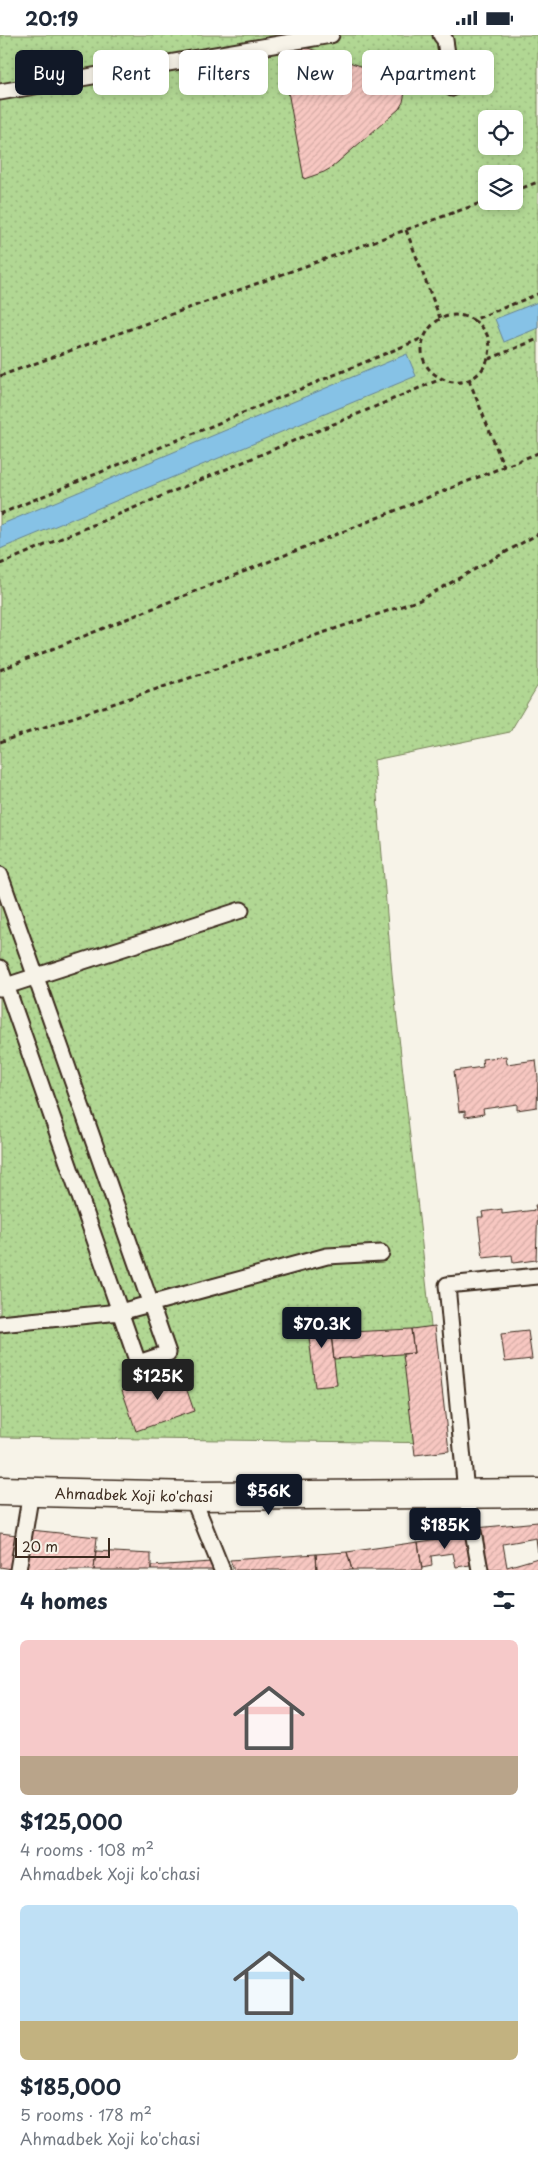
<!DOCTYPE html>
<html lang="en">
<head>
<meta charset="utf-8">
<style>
  body { margin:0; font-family:"Playpen Sans",sans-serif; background:#f2f2f3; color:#1f2937; height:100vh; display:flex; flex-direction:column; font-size:19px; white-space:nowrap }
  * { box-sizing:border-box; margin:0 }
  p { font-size:16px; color:#747a83 }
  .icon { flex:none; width:28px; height:28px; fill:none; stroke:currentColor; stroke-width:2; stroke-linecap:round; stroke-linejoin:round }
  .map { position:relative; height:1535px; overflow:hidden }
  .drawer { display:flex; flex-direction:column; background:#fff; flex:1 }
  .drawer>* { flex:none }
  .hud { position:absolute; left:15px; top:15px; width:509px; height:45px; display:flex; gap:10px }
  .fabs { position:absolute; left:478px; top:75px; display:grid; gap:10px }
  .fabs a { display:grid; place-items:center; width:45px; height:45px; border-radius:8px; background:#fff; box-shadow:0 2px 8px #0003; font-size:25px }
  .scale { position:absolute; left:15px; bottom:12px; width:95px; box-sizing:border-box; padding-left:5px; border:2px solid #3b2a1e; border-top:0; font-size:14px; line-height:18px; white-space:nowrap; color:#3b2a1e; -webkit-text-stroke:4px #f7f3e8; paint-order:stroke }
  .price { position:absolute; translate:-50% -42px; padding:0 11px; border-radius:5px; background:#111827; color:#fff; font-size:16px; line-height:32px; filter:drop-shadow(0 1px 2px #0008) }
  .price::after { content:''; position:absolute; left:50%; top:30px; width:15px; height:11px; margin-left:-8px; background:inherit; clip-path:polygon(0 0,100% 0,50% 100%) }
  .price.selected { background:#222; color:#fff }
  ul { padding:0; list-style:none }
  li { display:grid; align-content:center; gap:10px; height:265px; padding:0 20px }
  li span { display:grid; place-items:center; height:155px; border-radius:8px; color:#555 }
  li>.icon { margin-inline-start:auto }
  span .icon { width:90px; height:90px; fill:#fffc; stroke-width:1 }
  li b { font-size:21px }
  h2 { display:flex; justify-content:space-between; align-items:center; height:60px; padding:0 20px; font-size:21px }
  .tag { padding:0 18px; border-radius:8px; background:#fff; box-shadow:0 2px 8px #0003; font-size:18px; line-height:45px }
  .tag.selected { background:#111827; color:#fff }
  .status { display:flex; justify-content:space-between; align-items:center; height:35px; padding:0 25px; background:#fff; direction:ltr }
  .status svg { height:14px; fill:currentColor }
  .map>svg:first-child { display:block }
  .park { fill:url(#park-dots); stroke:#768058; fill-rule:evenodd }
  .water { fill:#86c2e6; stroke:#688596 }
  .building { fill:url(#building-hatch); stroke:#3b2a1e }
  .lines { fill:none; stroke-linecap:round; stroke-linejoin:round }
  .service-casing { stroke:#3b2a1e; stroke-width:19 }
  .tertiary-casing { stroke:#3b2a1e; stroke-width:31 }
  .path { stroke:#3b2a1e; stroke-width:3; stroke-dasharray:5 4; stroke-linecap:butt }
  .service { stroke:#f7f3e8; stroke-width:15 }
  .tertiary { stroke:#f7f3e8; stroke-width:28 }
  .labels { text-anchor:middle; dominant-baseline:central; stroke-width:5; stroke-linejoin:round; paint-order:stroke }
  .street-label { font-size:14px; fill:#3b2a1e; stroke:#f7f3e8 }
</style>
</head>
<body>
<div class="status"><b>20:19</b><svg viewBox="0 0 49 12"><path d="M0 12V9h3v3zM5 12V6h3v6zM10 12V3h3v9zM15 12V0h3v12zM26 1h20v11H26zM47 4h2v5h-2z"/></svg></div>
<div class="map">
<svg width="538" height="1535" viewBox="0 0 538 1535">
  <defs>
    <pattern id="park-dots" width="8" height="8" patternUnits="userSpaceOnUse" patternTransform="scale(1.25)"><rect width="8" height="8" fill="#b1d793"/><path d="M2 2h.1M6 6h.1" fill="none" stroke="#99b97e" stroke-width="1.8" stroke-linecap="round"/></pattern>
    <pattern id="building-hatch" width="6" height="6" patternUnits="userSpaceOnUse" patternTransform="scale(1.25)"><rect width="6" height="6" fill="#f7c7c1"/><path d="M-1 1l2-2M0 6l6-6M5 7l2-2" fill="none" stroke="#d5aba5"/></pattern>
  </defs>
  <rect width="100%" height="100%" fill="#f7f3e8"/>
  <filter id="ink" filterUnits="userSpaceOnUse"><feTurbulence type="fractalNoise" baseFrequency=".02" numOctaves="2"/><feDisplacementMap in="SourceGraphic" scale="10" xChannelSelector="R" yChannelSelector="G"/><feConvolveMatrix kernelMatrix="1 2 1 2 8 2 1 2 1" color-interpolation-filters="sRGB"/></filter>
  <g filter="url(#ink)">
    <path class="park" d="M 0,0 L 538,0 L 538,650 L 510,697 L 374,725 L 392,939 L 444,1408 L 0,1402 ZM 486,84 L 514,84 L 514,111 L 486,111 ZM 486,139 L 514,139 L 514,166 L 486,166 Z"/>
    <path class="water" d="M 538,267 L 538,293 L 504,307 L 495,284 Z
      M 407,319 L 416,341 L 0,514 L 0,490 Z"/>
    <path class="building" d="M 299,10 L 390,41 L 400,47 L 405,57 L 403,67 L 399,74 L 331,133 L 324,137 L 304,144 L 283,29 L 284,18 L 286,12 Z
      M 506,1021 L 507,1029 L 536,1025 L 538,1043 L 537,1072 L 517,1075 L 517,1069 L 483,1074 L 484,1079 L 465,1082 L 465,1076 L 459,1077 L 454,1036 L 483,1032 L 482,1024 Z
      M 535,1170 L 538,1170 L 536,1225 L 513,1228 L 512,1220 L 483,1223 L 478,1182 L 483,1182 L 482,1177 L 502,1174 L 502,1179 L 536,1175 Z
      M 328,1275 L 337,1350 L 315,1352 L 306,1278 Z
      M 435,1291 L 449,1416 L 415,1420 L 403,1319 L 414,1318 L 411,1294 Z
      M 411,1294 L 414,1318 L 334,1324 L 331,1298 Z
      M 528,1296 L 532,1324 L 505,1327 L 501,1299 Z
      M 180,1335 L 194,1376 L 136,1396 L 122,1355 Z
      M 538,1487 L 538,1518 L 536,1503 L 503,1509 L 507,1532 L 538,1523 L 538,1535 L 485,1535 L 476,1493 Z
      M 31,1495 L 97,1502 L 94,1535 L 27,1535 Z
      M 0,1498 L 17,1500 L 12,1534 L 0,1532 Z
      M 466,1500 L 470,1530 L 456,1532 L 453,1518 L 431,1521 L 432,1531 L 422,1533 L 418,1507 Z
      M 418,1507 L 422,1535 L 352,1535 L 347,1517 Z
      M 96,1516 L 151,1519 L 151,1535 L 94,1535 Z
      M 347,1517 L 352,1535 L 317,1535 L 316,1519 Z
      M 316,1519 L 317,1535 L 234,1535 L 230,1525 Z
      M 211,1527 L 214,1535 L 151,1535 L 151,1531 Z"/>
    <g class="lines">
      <defs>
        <path id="service" d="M 441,0 L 445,5 L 452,53
          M 0,57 L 331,0
          M 0,840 L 168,1318 L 138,1328 L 0,933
          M 0,953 L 241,875
          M 0,1289 L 120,1277 L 327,1221 L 381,1218
          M 192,1461 L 222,1535
          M 18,1535 L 31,1457
          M 480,1535 L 466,1458 L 447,1250 L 538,1241"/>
        <g id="tertiary">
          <path id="s1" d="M 0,1456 L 192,1461 L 538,1458"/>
        </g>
      </defs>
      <use href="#service" class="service-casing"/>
      <use href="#tertiary" class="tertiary-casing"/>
      <path class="path" d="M 514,156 L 538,147
        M 406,195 L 440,283
        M 473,285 C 511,307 478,365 439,342 C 401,321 433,263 473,285 L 538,259
        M 489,324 L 538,304
        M 0,341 L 486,166
        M 469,345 L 504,432
        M 0,479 L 423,303
        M 0,529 L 441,344
        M 0,635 L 538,418
        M 0,707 L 420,565 L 538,499"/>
      <use href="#service" class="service"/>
      <use href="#tertiary" class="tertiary"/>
    </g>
  </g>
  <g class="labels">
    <g class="street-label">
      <text stroke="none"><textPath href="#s1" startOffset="134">Ahmadbek Xoji ko'chasi</textPath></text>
    </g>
  </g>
</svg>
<div class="fabs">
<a><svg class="icon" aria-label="locate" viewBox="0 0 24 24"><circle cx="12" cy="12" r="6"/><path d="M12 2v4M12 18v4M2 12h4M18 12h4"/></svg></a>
<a><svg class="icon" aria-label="layers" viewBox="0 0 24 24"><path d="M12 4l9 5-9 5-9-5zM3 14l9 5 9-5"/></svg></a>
</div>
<div class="scale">20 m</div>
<b class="price" style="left:322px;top:1314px">$70.3K</b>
<b class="price selected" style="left:158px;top:1366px">$125K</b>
<b class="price" style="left:269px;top:1481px">$56K</b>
<b class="price" style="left:445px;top:1515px">$185K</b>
<div class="hud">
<a class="tag selected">Buy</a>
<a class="tag">Rent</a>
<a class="tag">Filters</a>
<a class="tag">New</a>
<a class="tag">Apartment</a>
</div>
</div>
<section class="drawer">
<h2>4 homes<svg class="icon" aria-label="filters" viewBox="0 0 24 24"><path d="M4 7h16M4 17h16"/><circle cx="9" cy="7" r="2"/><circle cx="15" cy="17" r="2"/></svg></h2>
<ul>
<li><span style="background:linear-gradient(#f6c9c9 75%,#b9a48a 0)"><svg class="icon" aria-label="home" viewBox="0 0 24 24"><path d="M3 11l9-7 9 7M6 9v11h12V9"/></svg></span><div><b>$125,000</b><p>4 rooms · 108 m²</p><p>Ahmadbek Xoji ko'chasi</p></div></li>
<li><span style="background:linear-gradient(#bfe0f5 75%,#c2b280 0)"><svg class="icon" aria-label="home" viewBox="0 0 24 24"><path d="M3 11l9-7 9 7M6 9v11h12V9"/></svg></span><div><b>$185,000</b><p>5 rooms · 178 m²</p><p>Ahmadbek Xoji ko'chasi</p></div></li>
</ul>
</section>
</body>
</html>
